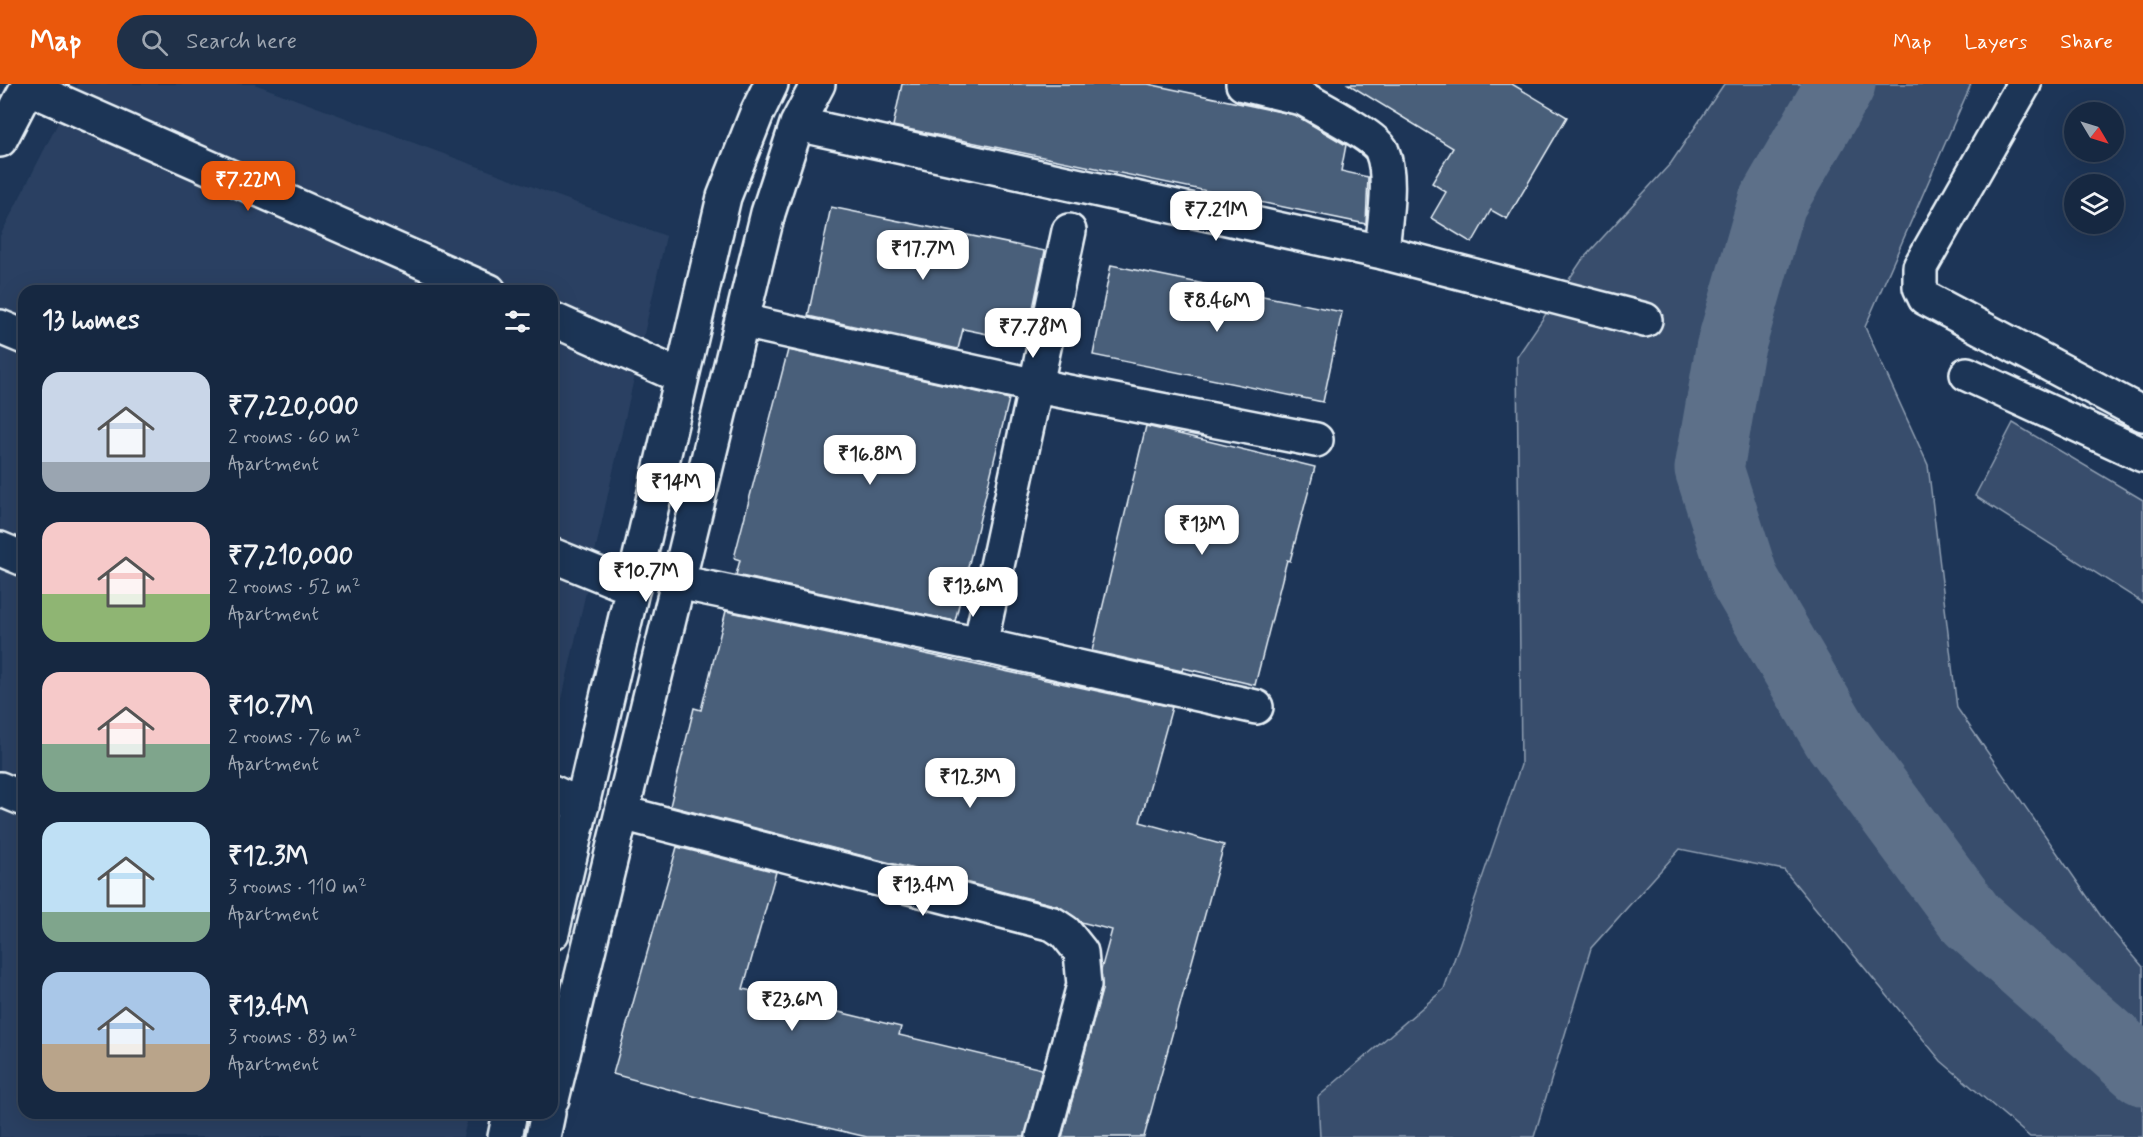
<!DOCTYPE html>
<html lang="en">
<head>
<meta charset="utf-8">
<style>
  body { margin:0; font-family:Mynerve,sans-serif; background:#1f3048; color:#f1f3f6; height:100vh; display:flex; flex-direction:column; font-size:22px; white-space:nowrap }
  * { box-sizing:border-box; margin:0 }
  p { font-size:20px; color:#9ea6b1 }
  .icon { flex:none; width:33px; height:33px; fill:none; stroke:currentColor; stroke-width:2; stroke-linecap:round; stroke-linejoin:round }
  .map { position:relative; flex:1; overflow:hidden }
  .details { position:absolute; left:18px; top:201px; width:540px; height:834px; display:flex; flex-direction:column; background:#162841; border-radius:18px; box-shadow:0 6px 24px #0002,0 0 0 2px #35445a }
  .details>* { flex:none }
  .needle { width:39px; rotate:128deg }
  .controls { position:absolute; left:2064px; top:18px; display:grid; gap:12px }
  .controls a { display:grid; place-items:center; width:60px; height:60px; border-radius:50%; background:#162841; box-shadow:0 6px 24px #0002,0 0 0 2px #35445a; font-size:30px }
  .price { position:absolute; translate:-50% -51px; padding:0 14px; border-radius:12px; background:#fff; color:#222; font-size:20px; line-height:39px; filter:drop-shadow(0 2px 3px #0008) }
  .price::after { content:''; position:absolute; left:50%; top:36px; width:18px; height:14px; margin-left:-9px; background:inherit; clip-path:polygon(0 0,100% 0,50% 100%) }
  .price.on { background:#ea580c; color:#fff }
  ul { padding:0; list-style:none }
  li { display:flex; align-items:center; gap:18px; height:150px; padding:0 24px }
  li span { display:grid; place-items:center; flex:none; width:168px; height:120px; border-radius:18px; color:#555 }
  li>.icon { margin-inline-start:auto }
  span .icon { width:72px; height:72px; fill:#fffc; stroke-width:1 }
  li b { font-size:26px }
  h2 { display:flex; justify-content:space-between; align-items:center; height:72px; padding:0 24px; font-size:26px }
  header { display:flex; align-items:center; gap:36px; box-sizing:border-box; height:84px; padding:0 30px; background:#ea580c; color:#fff }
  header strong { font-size:28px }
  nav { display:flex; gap:33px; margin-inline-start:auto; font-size:21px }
  .search { width:420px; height:54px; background:#1f3048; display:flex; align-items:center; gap:15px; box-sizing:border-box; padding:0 21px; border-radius:33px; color:#9ea6b1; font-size:22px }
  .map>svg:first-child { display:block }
  .built { fill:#2a4162 }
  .green { fill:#374d6c; stroke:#909fb2; stroke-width:1.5 }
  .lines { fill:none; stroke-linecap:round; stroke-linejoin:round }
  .river { stroke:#5d7089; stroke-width:69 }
  .building { fill:#495e7a; stroke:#e8f1f8; stroke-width:1.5 }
  .minor-casing { stroke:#e8f1f8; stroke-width:38 }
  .minor { stroke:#1d3557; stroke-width:33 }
</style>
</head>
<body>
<header>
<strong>Map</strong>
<div class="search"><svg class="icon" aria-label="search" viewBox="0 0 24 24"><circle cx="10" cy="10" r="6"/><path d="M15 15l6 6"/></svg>Search here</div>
<nav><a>Map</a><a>Layers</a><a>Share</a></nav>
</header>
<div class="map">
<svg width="2143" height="1053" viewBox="0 0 2143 1053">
  <rect width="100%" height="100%" fill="#1d3557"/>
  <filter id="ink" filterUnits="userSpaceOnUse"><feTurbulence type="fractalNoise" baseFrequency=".0167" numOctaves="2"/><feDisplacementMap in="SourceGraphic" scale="12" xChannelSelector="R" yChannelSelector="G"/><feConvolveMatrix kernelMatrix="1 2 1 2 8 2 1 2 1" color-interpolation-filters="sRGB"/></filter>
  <g filter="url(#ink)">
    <path class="built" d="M 78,0 L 254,0 L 666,152 L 552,659 L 552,207 L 24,207 L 24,1029 L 469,1029 L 463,1053 L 0,1053 L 0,152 Z"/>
    <path class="green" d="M 1724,0 L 1971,0 L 1865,243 L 1928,381 L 1957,624 L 2107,841 L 2143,883 L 2143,1053 L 2030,1053 L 1941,977 L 1784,786 L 1680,765 L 1591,864 L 1534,1053 L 1320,1053 L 1318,1013 L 1444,905 L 1521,681 L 1517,273 L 1582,176 L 1671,79 Z
      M 2013,339 L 2143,416 L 2143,519 L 1975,412 Z"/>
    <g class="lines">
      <path class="river" d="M 1841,0 L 1772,119 L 1730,265 L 1709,385 L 1745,497 L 1836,652 L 1972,836 L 2143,987"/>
    </g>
    <path class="building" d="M 902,0 L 1148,0 L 1295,31 L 1346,61 L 1341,87 L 1368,93 L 1366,140 L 893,42 Z
      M 1348,0 L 1512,0 L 1567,33 L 1507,135 L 1491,126 L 1472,159 L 1431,134 L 1446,108 L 1432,99 L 1453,64 Z
      M 831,123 L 1045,167 L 1026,258 L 963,245 L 958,265 L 808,232 Z
      M 1111,181 L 1342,228 L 1323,318 L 1093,271 Z
      M 788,266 L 1009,315 L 955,537 L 736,491 L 740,476 L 734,474 Z
      M 1146,342 L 1315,383 L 1290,477 L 1287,476 L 1255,601 L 1183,584 L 1182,587 L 1092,567 Z
      M 726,527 L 1172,623 L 1140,738 L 1224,761 L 1144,1053 L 1062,1053 L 1102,906 L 1101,886 L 1112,846 L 1081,838 L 1058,822 L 670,722 L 694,624 L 701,626 Z
      M 677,763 L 776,788 L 743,905 L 901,943 L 899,951 L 1042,985 L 1025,1053 L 867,1053 L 712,1017 L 613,990 Z"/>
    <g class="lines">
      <defs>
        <path id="minor" d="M 1243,0 L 1297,13
          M 1277,0 C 1295,11 1376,51 1382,67 C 1393,94 1384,139 1382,168
          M 2024,0 L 1920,183 L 1920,203 L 1925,214 L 2143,330
          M 27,3 L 489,207
          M 797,40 L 1382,168 L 1645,236
          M 0,56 L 29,0
          M 552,235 L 682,293
          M 742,237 L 1037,302 L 1316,356
          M 0,243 L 24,253
          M 1967,290 L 2143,371
          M 0,465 L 24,475
          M 552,471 L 633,504
          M 678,498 L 980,561 L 1256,623
          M 980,561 L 1069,147
          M 0,705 L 24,715
          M 552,708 L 582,722
          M 622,729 L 1053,840 L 1065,848 L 1081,868 L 1084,901 L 1043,1053
          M 552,849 L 724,113 L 757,29 L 771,0
          M 552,1015 L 768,129 L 797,40 L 818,0
          M 505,1053 L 510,1029
          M 543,1053 L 548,1029"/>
      </defs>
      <use href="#minor" class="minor-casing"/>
      <use href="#minor" class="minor"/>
    </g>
  </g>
</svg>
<div class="controls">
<a><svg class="needle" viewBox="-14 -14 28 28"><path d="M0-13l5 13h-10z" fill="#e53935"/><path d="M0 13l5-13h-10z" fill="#9ea6b1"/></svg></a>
<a><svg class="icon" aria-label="layers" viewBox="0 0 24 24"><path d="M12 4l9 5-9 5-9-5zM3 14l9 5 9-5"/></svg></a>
</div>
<b class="price on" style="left:248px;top:128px">₹7.22M</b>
<b class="price" style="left:1216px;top:158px">₹7.21M</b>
<b class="price" style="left:923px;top:197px">₹17.7M</b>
<b class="price" style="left:1217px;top:249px">₹8.46M</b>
<b class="price" style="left:1033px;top:275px">₹7.78M</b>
<b class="price" style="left:870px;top:402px">₹16.8M</b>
<b class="price" style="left:676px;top:430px">₹14M</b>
<b class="price" style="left:1202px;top:472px">₹13M</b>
<b class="price" style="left:646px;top:519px">₹10.7M</b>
<b class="price" style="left:973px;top:534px">₹13.6M</b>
<b class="price" style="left:970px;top:725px">₹12.3M</b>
<b class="price" style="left:923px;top:833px">₹13.4M</b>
<b class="price" style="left:792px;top:948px">₹23.6M</b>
<section class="details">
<h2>13 homes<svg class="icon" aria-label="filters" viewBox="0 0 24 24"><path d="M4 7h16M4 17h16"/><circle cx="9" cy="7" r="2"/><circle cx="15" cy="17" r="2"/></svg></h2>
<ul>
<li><span style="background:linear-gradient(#c9d6e8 75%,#9aa5b1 0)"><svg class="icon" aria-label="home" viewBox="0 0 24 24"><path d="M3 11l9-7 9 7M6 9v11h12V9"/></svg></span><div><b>₹7,220,000</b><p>2 rooms · 60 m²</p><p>Apartment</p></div></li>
<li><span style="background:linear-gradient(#f6c9c9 60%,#8fb573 0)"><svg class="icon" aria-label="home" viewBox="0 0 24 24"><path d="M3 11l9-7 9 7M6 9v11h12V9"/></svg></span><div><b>₹7,210,000</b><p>2 rooms · 52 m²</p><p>Apartment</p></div></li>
<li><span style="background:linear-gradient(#f6c9c9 60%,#7fa58c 0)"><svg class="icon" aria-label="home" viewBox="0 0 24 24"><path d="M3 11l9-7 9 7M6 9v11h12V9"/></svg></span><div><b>₹10.7M</b><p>2 rooms · 76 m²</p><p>Apartment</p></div></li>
<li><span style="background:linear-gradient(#bfe0f5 75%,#7fa58c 0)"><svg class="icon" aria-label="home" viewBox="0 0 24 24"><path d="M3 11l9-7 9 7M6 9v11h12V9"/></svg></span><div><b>₹12.3M</b><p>3 rooms · 110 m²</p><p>Apartment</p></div></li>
<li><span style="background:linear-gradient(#a9c7e8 60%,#b9a48a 0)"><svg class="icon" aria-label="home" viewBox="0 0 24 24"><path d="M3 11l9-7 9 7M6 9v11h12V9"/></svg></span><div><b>₹13.4M</b><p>3 rooms · 83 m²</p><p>Apartment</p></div></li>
</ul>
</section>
</div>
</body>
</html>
